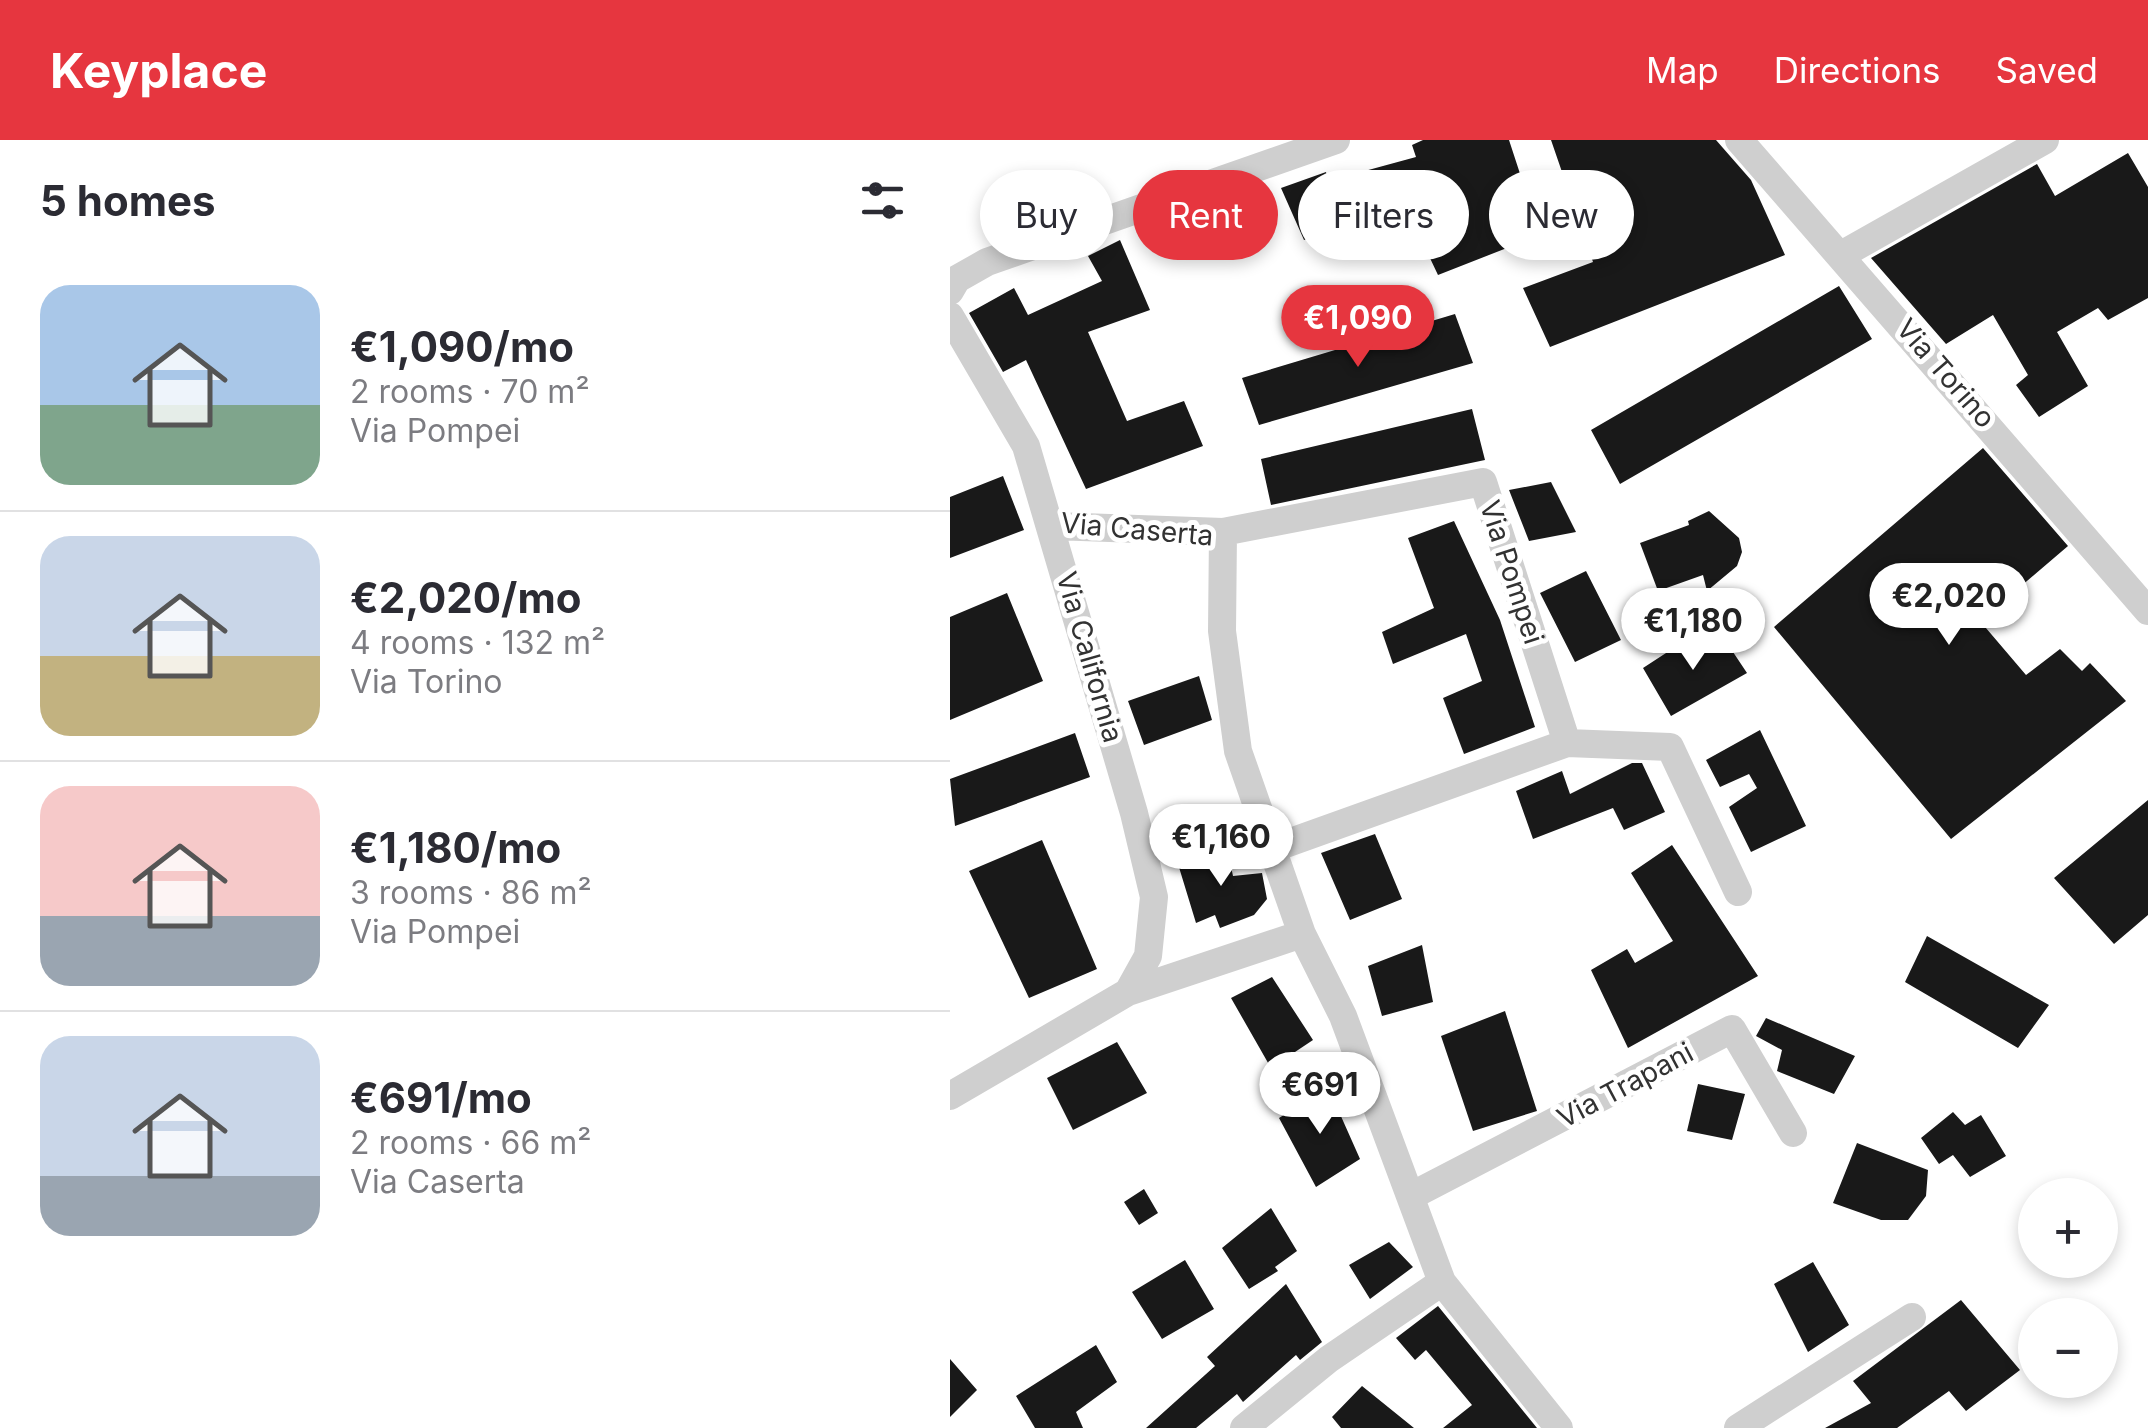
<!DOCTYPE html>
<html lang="en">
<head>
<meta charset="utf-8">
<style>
  body { margin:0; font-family:Inter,sans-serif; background:#f7f7f7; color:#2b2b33; height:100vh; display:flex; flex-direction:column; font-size:38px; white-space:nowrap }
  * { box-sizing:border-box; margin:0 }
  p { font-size:32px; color:#7c7c81 }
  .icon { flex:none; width:55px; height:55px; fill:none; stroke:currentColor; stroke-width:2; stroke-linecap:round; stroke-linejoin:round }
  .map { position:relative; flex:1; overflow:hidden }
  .side { display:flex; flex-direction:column; background:#fff; width:950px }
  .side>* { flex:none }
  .banner { position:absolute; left:30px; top:30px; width:950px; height:90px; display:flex; gap:20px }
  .controls { position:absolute; left:1068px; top:1038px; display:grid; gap:20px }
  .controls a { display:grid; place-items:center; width:100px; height:100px; border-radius:50%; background:#fff; box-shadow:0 5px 15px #0003; font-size:50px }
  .price { position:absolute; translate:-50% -85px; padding:0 22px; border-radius:35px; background:#fff; color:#222; font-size:32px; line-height:65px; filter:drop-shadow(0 2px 5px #0008) }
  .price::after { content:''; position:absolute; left:50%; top:60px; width:30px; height:22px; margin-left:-15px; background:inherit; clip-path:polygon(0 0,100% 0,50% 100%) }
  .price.selected { background:#e6363f; color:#fff }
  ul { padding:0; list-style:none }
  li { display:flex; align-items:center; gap:30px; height:250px; padding:0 40px }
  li+li { border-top:2px solid #e1e1e2 }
  li span { display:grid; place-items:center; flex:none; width:280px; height:200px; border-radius:30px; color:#555 }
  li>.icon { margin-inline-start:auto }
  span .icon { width:120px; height:120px; fill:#fffc; stroke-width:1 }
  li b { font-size:42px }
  h2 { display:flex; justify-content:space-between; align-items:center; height:120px; padding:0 40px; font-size:42px }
  .chip { padding:0 35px; border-radius:45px; background:#fff; box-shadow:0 5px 15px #0003; font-size:35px; line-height:90px }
  .chip.selected { background:#e6363f; color:#fff }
  header { display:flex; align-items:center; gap:60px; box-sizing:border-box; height:140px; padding:0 50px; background:#e6363f; color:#fff }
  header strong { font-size:48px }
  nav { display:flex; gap:55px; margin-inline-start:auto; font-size:35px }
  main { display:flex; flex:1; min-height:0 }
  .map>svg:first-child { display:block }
  .building { fill:#191919 }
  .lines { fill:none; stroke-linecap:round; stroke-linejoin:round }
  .minor { stroke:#cfcfcf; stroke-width:28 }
  .labels { text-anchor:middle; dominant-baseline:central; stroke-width:10; stroke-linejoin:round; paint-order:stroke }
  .street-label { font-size:28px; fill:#323232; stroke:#fff }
</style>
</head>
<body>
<header>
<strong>Keyplace</strong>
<nav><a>Map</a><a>Directions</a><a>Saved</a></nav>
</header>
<main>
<section class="side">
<h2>5 homes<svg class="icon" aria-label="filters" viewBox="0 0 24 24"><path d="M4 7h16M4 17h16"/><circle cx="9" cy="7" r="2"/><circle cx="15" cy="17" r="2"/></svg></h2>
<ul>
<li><span style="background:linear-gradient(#a9c7e8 60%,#7fa58c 0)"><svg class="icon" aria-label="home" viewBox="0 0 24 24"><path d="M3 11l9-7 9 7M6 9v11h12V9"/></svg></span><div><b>€1,090/mo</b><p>2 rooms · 70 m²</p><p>Via Pompei</p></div></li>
<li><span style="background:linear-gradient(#c9d6e8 60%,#c2b280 0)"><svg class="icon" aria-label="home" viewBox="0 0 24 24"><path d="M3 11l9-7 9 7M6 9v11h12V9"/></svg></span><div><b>€2,020/mo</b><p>4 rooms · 132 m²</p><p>Via Torino</p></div></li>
<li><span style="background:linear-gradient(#f6c9c9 65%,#9aa5b1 0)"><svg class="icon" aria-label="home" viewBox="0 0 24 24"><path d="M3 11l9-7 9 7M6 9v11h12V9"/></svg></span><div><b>€1,180/mo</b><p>3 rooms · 86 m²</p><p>Via Pompei</p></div></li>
<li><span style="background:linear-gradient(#c9d6e8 70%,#9aa5b1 0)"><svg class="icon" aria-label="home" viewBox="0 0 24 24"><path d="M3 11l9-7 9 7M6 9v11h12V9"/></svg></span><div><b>€691/mo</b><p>2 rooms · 66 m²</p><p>Via Caserta</p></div></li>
</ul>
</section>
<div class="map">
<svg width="1198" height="1288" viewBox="0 0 1198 1288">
  <rect width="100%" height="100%" fill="#fff"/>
  <path class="building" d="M 473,0 L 559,0 L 590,95 L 488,135 L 461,78 L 419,92 L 415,80 L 354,100 L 331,48 L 376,32 L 378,41 L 466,17 L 462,5 Z
    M 601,0 L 766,0 L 801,40 L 835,115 L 600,207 L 573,148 L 643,122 Z
    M 1178,13 L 1198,47 L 1198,158 L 1158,180 L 1148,168 L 1107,192 L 1138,246 L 1089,277 L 1066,245 L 1078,235 L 1043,175 L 996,204 L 921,118 L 1087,24 L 1105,56 Z
    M 170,100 L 200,170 L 138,192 L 177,281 L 234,261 L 253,306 L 136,349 L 76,220 L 53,232 L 19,173 L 64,148 L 78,175 L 152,141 L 138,116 Z
    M 889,146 L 922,199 L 670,344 L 641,290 Z
    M 505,174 L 523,223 L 309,285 L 292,238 Z
    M 522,269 L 535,320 L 321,365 L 311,319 Z
    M 1033,308 L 1118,406 L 1030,481 L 1076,535 L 1110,509 L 1132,531 L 1140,523 L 1176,561 L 1001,699 L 824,487 Z
    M 53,336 L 74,390 L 0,418 L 0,357 Z
    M 601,342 L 626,392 L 579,401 L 559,350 Z
    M 759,371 L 789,398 L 792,412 L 787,426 L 757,451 L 753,435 L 708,451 L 690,403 L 739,385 L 738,381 Z
    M 504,381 L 550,480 L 585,587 L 514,614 L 493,558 L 532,541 L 516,494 L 443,524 L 432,492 L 484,468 L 458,398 Z
    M 636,431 L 671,500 L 625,522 L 590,453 Z
    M 57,453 L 93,541 L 0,580 L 0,477 Z
    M 771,494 L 797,533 L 721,576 L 693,528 L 736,500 L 742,511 Z
    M 249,536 L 262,580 L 194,605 L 178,561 Z
    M 810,590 L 856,686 L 801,712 L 779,667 L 807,648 L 799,634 L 770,647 L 756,620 Z
    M 125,593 L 140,637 L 5,686 L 0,639 Z
    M 682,623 L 692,623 L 715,672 L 674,690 L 663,668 L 583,699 L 566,651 L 612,631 L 620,654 Z
    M 1198,660 L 1198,775 L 1164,804 L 1104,738 Z
    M 425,694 L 452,759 L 400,780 L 371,713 Z
    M 92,700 L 147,829 L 79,858 L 19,731 Z
    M 722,705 L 808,836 L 678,908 L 641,830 L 677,809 L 685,823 L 723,801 L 681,733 Z
    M 277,708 L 283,736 L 312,733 L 317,759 L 304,775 L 270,788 L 265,775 L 246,783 L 228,724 Z
    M 977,796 L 1099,865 L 1068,908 L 955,842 Z
    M 472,805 L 483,862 L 432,876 L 418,826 Z
    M 322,837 L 363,900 L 321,928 L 281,858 Z
    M 555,871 L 587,971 L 523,991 L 491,896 Z
    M 816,878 L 905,916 L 884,954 L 827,931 L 832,910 L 806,896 Z
    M 167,902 L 197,953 L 123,990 L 97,938 Z
    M 748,944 L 795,954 L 782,1000 L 737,991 Z
    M 378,947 L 410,1019 L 366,1047 L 329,978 Z
    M 1003,972 L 1015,985 L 1031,975 L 1056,1016 L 1020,1037 L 1003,1015 L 989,1024 L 971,998 Z
    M 907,1003 L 978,1030 L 976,1056 L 958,1080 L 931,1080 L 883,1063 Z
    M 194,1049 L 208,1073 L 189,1085 L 174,1062 Z
    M 321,1068 L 347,1111 L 325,1127 L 328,1131 L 299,1149 L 272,1108 Z
    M 439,1102 L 463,1127 L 420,1159 L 399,1125 Z
    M 235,1120 L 264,1169 L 212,1199 L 182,1152 Z
    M 863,1122 L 899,1185 L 858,1212 L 824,1144 Z
    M 336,1144 L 372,1202 L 350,1220 L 346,1215 L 293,1262 L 287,1254 L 246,1288 L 196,1288 L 265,1226 L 257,1217 Z
    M 1011,1160 L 1070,1230 L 1016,1271 L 999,1251 L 947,1288 L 875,1288 L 921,1263 L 903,1241 Z
    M 488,1166 L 587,1288 L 493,1288 L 522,1265 L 476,1210 L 465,1220 L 446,1198 Z
    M 146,1205 L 167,1242 L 126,1272 L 133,1288 L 85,1288 L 66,1256 Z
    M 0,1219 L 27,1250 L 0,1277 Z
    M 412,1246 L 464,1288 L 391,1288 L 382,1277 Z"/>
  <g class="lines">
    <path class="minor" d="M 789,0 L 1198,471
      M 893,114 L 1095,0
      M 0,151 L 7,139 L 37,122 L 386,0
      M 0,176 L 76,306 L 184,673 L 204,757 L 198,816 L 178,852 L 0,956
      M 103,386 L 273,392 L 533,342 L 617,603
      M 273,392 L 272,491 L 288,611 L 352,794 L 393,876 L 492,1142 L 609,1288
      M 324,708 L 617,603 L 720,607 L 788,752
      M 178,852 L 352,794
      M 461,1056 L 782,889 L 843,993
      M 294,1288 L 379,1219 L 492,1142
      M 788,1288 L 962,1177"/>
  </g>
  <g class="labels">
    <g class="street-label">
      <text transform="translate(996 233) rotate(49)">Via Torino</text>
      <text transform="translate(187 389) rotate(5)">Via Caserta</text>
      <text transform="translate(562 432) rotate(72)">Via Pompei</text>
      <text transform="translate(140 517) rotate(74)">Via California</text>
      <text transform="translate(675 945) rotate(-28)">Via Trapani</text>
    </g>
  </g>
</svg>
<div class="controls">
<a>+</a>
<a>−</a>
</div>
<b class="price selected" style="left:408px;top:230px">€1,090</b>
<b class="price" style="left:999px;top:508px">€2,020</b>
<b class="price" style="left:743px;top:533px">€1,180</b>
<b class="price" style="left:271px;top:749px">€1,160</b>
<b class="price" style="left:370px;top:997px">€691</b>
<div class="banner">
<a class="chip">Buy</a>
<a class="chip selected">Rent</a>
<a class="chip">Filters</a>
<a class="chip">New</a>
</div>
</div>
</main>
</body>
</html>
